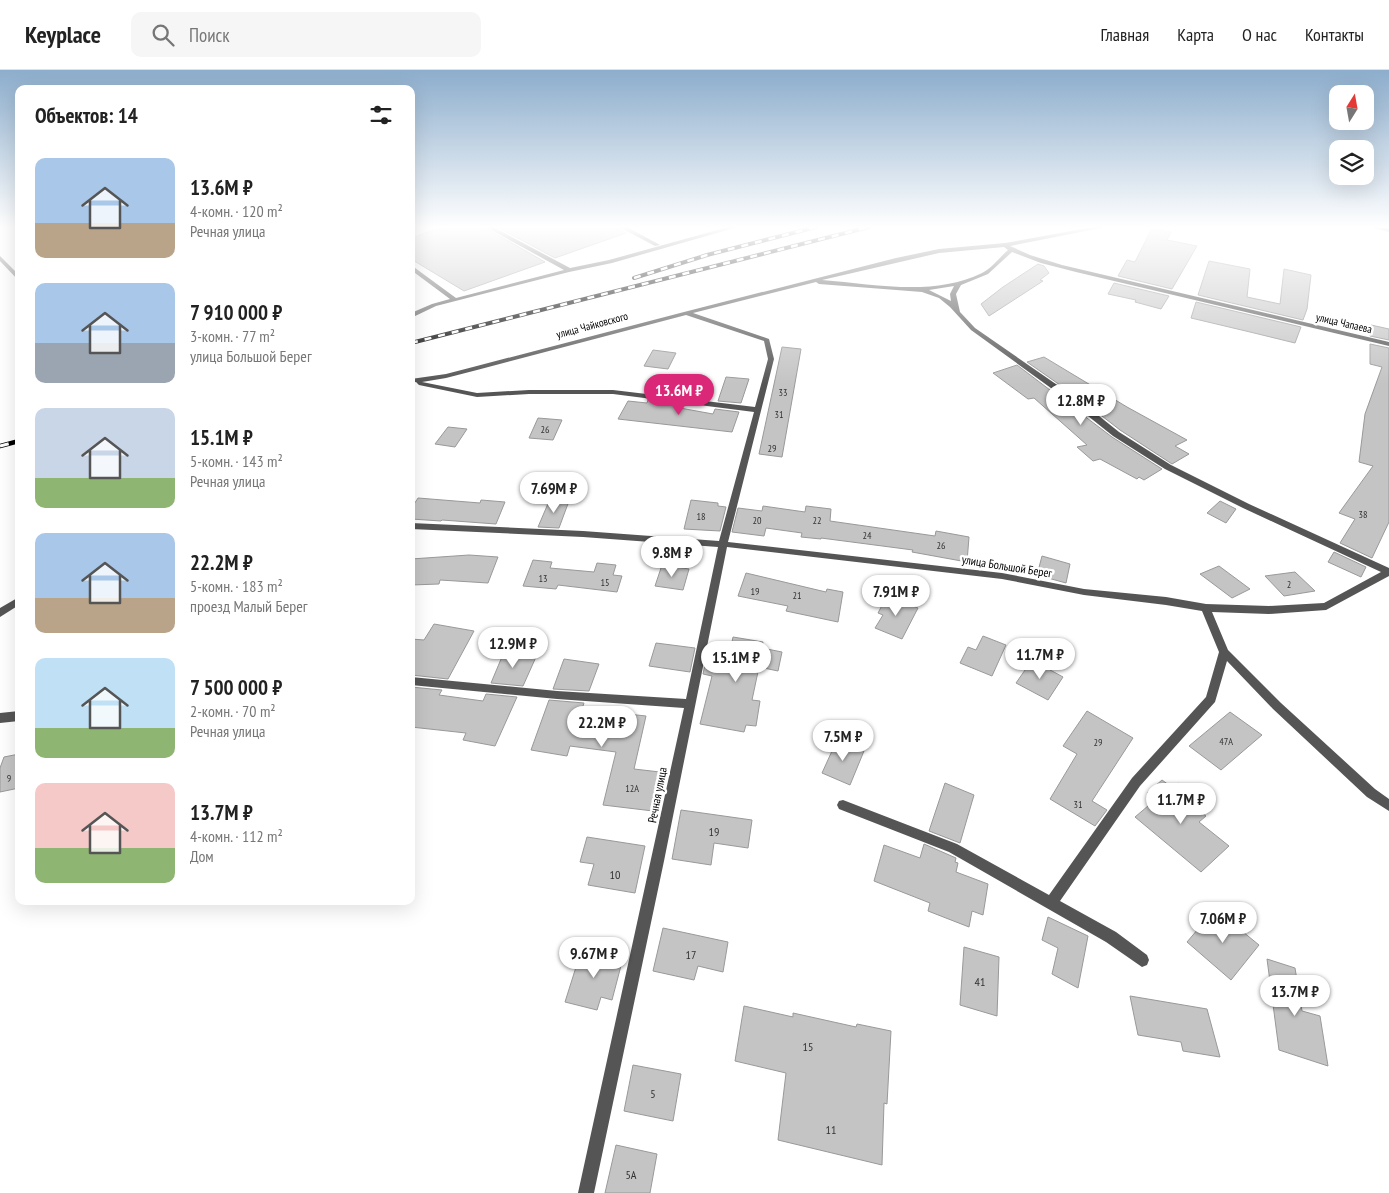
<!DOCTYPE html>
<html lang="ru">
<head>
<meta charset="utf-8">
<style>
  body { margin:0; font-family:"PT Sans Narrow",sans-serif; background:#f6f6f6; color:#222; height:100vh; display:flex; flex-direction:column; font-size:19px; white-space:nowrap }
  * { box-sizing:border-box; margin:0 }
  p { font-size:16px; color:#767676 }
  .icon { flex:none; width:28px; height:28px; fill:none; stroke:currentColor; stroke-width:2; stroke-linecap:round; stroke-linejoin:round }
  .map { position:relative; flex:1; overflow:hidden }
  .panel { position:absolute; left:15px; top:15px; width:400px; height:820px; display:flex; flex-direction:column; background:#fff; border-radius:10px; box-shadow:0 5px 20px #0002 }
  .panel>* { flex:none }
  .needle { width:32px; rotate:11deg }
  .controls { position:absolute; left:1329px; top:15px; display:grid; gap:10px }
  .controls a { display:grid; place-items:center; width:45px; height:45px; border-radius:10px; background:#fff; box-shadow:0 5px 20px #0002; font-size:25px }
  .price { position:absolute; translate:-50% -42px; padding:0 11px; border-radius:18px; background:#fff; color:#222; font-size:16px; line-height:32px; filter:drop-shadow(0 1px 2px #0008) }
  .price::after { content:''; position:absolute; left:50%; top:30px; width:15px; height:11px; margin-left:-8px; background:inherit; clip-path:polygon(0 0,100% 0,50% 100%) }
  .price.selected { background:#db2777; color:#fff }
  ul { padding:0; list-style:none }
  li { display:flex; align-items:center; gap:15px; height:125px; padding:0 20px }
  li span { display:grid; place-items:center; flex:none; width:140px; height:100px; border-radius:10px; color:#555 }
  li>.icon { margin-inline-start:auto }
  span .icon { width:60px; height:60px; fill:#fffc; stroke-width:1 }
  li b { font-size:21px }
  h2 { display:flex; justify-content:space-between; align-items:center; height:60px; padding:0 20px; font-size:21px }
  header { display:flex; align-items:center; gap:30px; box-sizing:border-box; height:70px; padding:0 25px; background:#fff; border-bottom:1px solid #e0e0e0 }
  header strong { font-size:24px }
  nav { display:flex; gap:28px; margin-inline-start:auto; font-size:18px }
  .search { width:350px; height:45px; background:#f6f6f6; display:flex; align-items:center; gap:12px; box-sizing:border-box; padding:0 18px; border-radius:10px; color:#767676; font-size:19px }
  .map>svg:first-child { display:block }
  .building { fill:#c4c4c4; stroke:#999 }
  .lines { fill:none; stroke-linecap:round; stroke-linejoin:round }
  .street { fill:#555; fill-rule:evenodd }
  .secondary { fill:#222; fill-rule:evenodd }
  .rail-far1-casing { stroke:#000; stroke-width:4 }
  .rail-casing { stroke:#000; stroke-width:4.5 }
  .rail-far1 { stroke:#fff; stroke-width:2.5; stroke-dasharray:7; stroke-linecap:butt }
  .rail { stroke:#fff; stroke-width:3; stroke-dasharray:9; stroke-linecap:butt }
  .labels { text-anchor:middle; dominant-baseline:central; stroke-width:5; stroke-linejoin:round; paint-order:stroke }
  .number-label { font-size:10px; fill:#313131 }
  .far-street-label { font-size:11px; fill:#000; stroke:#fff }
  .street-label { font-size:12px; fill:#000; stroke:#fff }
  .near-number-label { font-size:12px; fill:#313131 }
</style>
</head>
<body>
<header>
<strong>Keyplace</strong>
<div class="search"><svg class="icon" aria-label="search" viewBox="0 0 24 24"><circle cx="10" cy="10" r="6"/><path d="M15 15l6 6"/></svg>Поиск</div>
<nav><a>Главная</a><a>Карта</a><a>О нас</a><a>Контакты</a></nav>
</header>
<div class="map">
<svg width="1389" height="1123" viewBox="0 0 1389 1123">
  <rect width="100%" height="100%" fill="#fff"/>
  <path class="building" d="M 443,157 L 484,157 L 545,192 L 464,221 L 411,189 L 411,168 Z
    M 497,157 L 617,157 L 626,163 L 555,188 Z
    M 1152,158 L 1171,162 L 1167,170 L 1197,176 L 1172,219 L 1118,206 L 1127,190 L 1135,192 Z
    M 1209,191 L 1250,199 L 1247,227 L 1280,234 L 1284,199 L 1311,205 L 1307,239 L 1303,250 L 1198,225 Z
    M 1038,194 L 1044,196 L 1049,203 L 1040,210 L 1043,211 L 989,246 L 981,234 L 1003,217 Z
    M 1114,213 L 1169,226 L 1161,239 L 1135,232 L 1136,230 L 1108,224 Z
    M 1196,232 L 1301,257 L 1295,273 L 1250,262 L 1191,248 Z
    M 1371,255 L 1389,259 L 1389,270 L 1370,266 Z
    M 1370,274 L 1389,278 L 1389,452 L 1372,488 L 1340,473 L 1355,449 L 1339,443 L 1373,396 L 1359,392 L 1365,344 L 1382,297 L 1370,294 Z
    M 782,277 L 801,279 L 782,387 L 759,384 Z
    M 653,280 L 676,283 L 668,299 L 644,296 Z
    M 1044,287 L 1127,337 L 1187,370 L 1175,376 L 1189,384 L 1172,394 L 1120,360 L 1080,329 L 1027,292 Z
    M 1017,295 L 1112,367 L 1162,399 L 1144,410 L 1139,407 L 1137,409 L 1100,389 L 1093,391 L 1077,377 L 1087,375 L 1034,328 L 1028,329 L 993,303 Z
    M 726,307 L 749,309 L 741,333 L 718,331 Z
    M 657,308 L 689,311 L 684,327 L 651,323 Z
    M 648,330 L 681,335 L 680,338 L 713,344 L 715,339 L 739,342 L 732,362 L 618,349 L 628,331 L 647,333 Z
    M 538,348 L 562,350 L 553,370 L 529,368 Z
    M 448,357 L 467,359 L 455,377 L 435,374 Z
    M 418,428 L 480,433 L 481,430 L 505,432 L 496,454 L 442,450 L 441,451 L 411,449 L 411,439 Z
    M 550,429 L 569,431 L 559,458 L 538,457 Z
    M 691,430 L 718,433 L 718,436 L 726,437 L 720,461 L 684,459 Z
    M 1220,431 L 1236,439 L 1226,453 L 1207,443 Z
    M 763,436 L 805,442 L 806,436 L 831,439 L 830,451 L 935,466 L 936,461 L 969,467 L 967,492 L 912,482 L 913,480 L 821,468 L 821,469 L 801,467 L 802,463 L 766,458 L 764,466 L 732,462 L 738,438 L 762,441 Z
    M 1334,482 L 1366,497 L 1361,507 L 1328,492 Z
    M 469,485 L 498,487 L 488,513 L 440,510 L 439,514 L 411,515 L 411,489 Z
    M 1042,486 L 1070,494 L 1066,513 L 1037,505 Z
    M 533,490 L 552,492 L 550,498 L 594,502 L 597,493 L 616,495 L 613,505 L 622,506 L 617,522 L 558,515 L 556,519 L 523,516 Z
    M 662,495 L 689,499 L 683,520 L 655,516 Z
    M 1219,496 L 1250,519 L 1232,528 L 1200,504 Z
    M 1295,502 L 1315,521 L 1284,526 L 1265,506 Z
    M 746,503 L 826,522 L 827,519 L 843,522 L 838,552 L 786,541 L 788,536 L 738,526 Z
    M 887,526 L 918,538 L 902,569 L 875,558 L 883,545 L 878,543 Z
    M 434,554 L 474,561 L 448,609 L 411,605 L 411,569 L 424,570 Z
    M 983,566 L 1006,575 L 992,606 L 960,593 L 968,577 L 976,580 Z
    M 733,567 L 763,572 L 762,578 L 782,582 L 778,601 L 759,597 L 752,630 L 760,631 L 756,656 L 746,655 L 744,662 L 700,654 L 712,606 L 703,604 L 708,580 L 720,582 L 721,576 L 731,577 Z
    M 656,573 L 695,578 L 690,602 L 649,596 Z
    M 504,582 L 536,587 L 523,616 L 491,613 Z
    M 564,589 L 599,594 L 589,621 L 553,619 Z
    M 1032,590 L 1063,607 L 1048,630 L 1016,613 Z
    M 411,617 L 442,620 L 439,625 L 483,631 L 486,624 L 517,627 L 495,676 L 463,670 L 466,663 L 411,657 Z
    M 549,630 L 584,633 L 582,639 L 646,646 L 634,699 L 660,702 L 653,741 L 603,735 L 616,682 L 570,676 L 567,686 L 531,680 Z
    M 1087,641 L 1133,668 L 1092,731 L 1107,740 L 1095,756 L 1050,729 L 1077,684 L 1063,676 Z
    M 1230,642 L 1262,665 L 1221,700 L 1189,676 Z
    M 837,670 L 864,681 L 850,715 L 822,703 Z
    M 19,684 L 19,718 L 0,722 L 0,698 L 4,687 Z
    M 1162,710 L 1173,718 L 1178,713 L 1201,731 L 1194,737 L 1206,746 L 1199,752 L 1229,776 L 1201,802 L 1135,747 L 1155,730 L 1147,723 Z
    M 945,713 L 974,725 L 960,773 L 929,761 Z
    M 681,740 L 752,750 L 748,778 L 714,773 L 711,795 L 672,789 Z
    M 587,767 L 645,776 L 635,823 L 588,815 L 594,794 L 580,792 Z
    M 924,774 L 956,788 L 955,792 L 958,793 L 956,802 L 988,814 L 983,845 L 972,841 L 969,857 L 928,841 L 930,833 L 874,811 L 884,775 L 920,788 Z
    M 1215,839 L 1259,875 L 1231,910 L 1187,872 Z
    M 1048,847 L 1088,866 L 1078,918 L 1052,904 L 1058,878 L 1042,870 Z
    M 663,858 L 728,872 L 723,902 L 698,896 L 694,910 L 653,901 Z
    M 964,877 L 999,887 L 997,946 L 960,935 Z
    M 582,878 L 623,888 L 612,930 L 601,927 L 597,940 L 565,932 Z
    M 1267,889 L 1295,898 L 1302,941 L 1320,946 L 1328,996 L 1279,980 Z
    M 1130,926 L 1207,939 L 1220,987 L 1183,981 L 1181,972 L 1138,965 Z
    M 744,936 L 793,947 L 793,943 L 856,957 L 857,954 L 891,961 L 887,1034 L 884,1033 L 882,1095 L 778,1070 L 786,1003 L 735,991 Z
    M 633,995 L 681,1004 L 673,1051 L 624,1041 Z
    M 616,1075 L 657,1084 L 650,1123 L 605,1123 Z"/>
  <g class="lines">
    <path class="street" d="M 411,157 L 419,157 L 411,161 Z
      M 486,157 L 493,157 L 570,198 L 609,190 L 728,157 L 738,157 L 612,193 L 569,202 L 436,236 L 411,248 L 411,243 L 432,234 L 450,229 L 411,200 L 411,195 L 456,228 L 564,200 Z
      M 619,157 L 627,157 L 660,175 L 655,176 Z
      M 1093,157 L 1106,157 L 1010,176 L 1030,185 L 1062,195 L 1389,272 L 1389,276 L 1076,202 L 1041,193 L 1012,182 L 988,204 L 961,215 L 956,224 L 960,242 L 975,258 L 1079,330 L 1119,362 L 1171,395 L 1249,434 L 1389,498 L 1389,506 L 1326,540 L 1269,544 L 1212,542 L 1228,580 L 1281,633 L 1375,719 L 1389,729 L 1389,741 L 1367,727 L 1273,639 L 1227,591 L 1215,632 L 1140,716 L 1060,831 L 1116,862 L 1147,885 L 1149,890 L 1147,895 L 1142,897 L 1106,872 L 949,782 L 839,739 L 837,735 L 839,731 L 843,730 L 957,774 L 1049,825 L 1132,708 L 1206,627 L 1219,582 L 1202,541 L 1166,535 L 1084,525 L 1002,509 L 727,477 L 664,791 L 594,1123 L 578,1123 L 684,638 L 557,629 L 411,615 L 411,607 L 557,621 L 686,629 L 718,477 L 583,467 L 411,459 L 411,453 L 583,461 L 719,471 L 754,342 L 613,324 L 529,324 L 477,327 L 419,315 L 416,312 L 411,313 L 411,309 L 446,304 L 473,297 L 684,242 L 896,188 L 939,179 L 1005,173 ZM 1004,177 L 1008,180 C 1000,187 992,198 982,203 C 933,227 875,214 822,210 L 939,183 ZM 816,212 L 819,214 L 922,222 L 939,228 L 950,237 L 971,260 L 1073,334 L 1113,366 L 1165,399 L 1243,438 L 1381,502 L 1324,533 L 1269,536 L 1206,534 L 1166,527 L 1084,519 L 1002,503 L 728,472 L 774,289 L 769,269 L 693,243 ZM 954,216 L 950,224 L 951,231 L 929,220 ZM 686,245 L 764,271 L 768,289 L 755,337 L 613,320 L 529,320 L 477,323 L 422,312 L 446,308 L 477,300 Z
      M 0,186 L 19,205 L 19,211 L 0,191 Z
      M 19,527 L 19,535 L 0,547 L 0,538 Z
      M 19,641 L 19,651 L 0,653 L 0,643 Z"/>
    <path class="secondary" d="M 1373,157 L 1389,158 L 1389,162 L 1374,158 Z"/>
    <defs>
      <path id="rail-far1" d="M 634,208 L 707,185 L 816,157
        M 411,273 L 869,157"/>
      <path id="rail" d="M 0,376 L 19,371"/>
    </defs>
    <use href="#rail-far1" class="rail-far1-casing"/>
    <use href="#rail" class="rail-casing"/>
    <use href="#rail-far1" class="rail-far1"/>
    <use href="#rail" class="rail"/>
  </g>
  <linearGradient id="sky" x2="0" y2="1"><stop stop-color="#8cadcc"/><stop offset="0.5" stop-color="#fff"/><stop offset="1" stop-color="#fff" stop-opacity="0"/></linearGradient>
  <rect width="1389" height="314" fill="url(#sky)"/>
  <g class="labels">
    <g class="number-label">
      <text x="783" y="322">33</text>
      <text x="779" y="344">31</text>
      <text x="545" y="359">26</text>
      <text x="772" y="378">29</text>
      <text x="1363" y="444">38</text>
      <text x="701" y="446">18</text>
      <text x="757" y="450">20</text>
      <text x="817" y="450">22</text>
      <text x="867" y="465">24</text>
      <text x="941" y="475">26</text>
      <text x="543" y="508">13</text>
      <text x="605" y="512">15</text>
      <text x="1289" y="514">2</text>
      <text x="755" y="521">19</text>
      <text x="797" y="525">21</text>
      <text x="1226" y="671">47А</text>
      <text x="1098" y="672">29</text>
      <text x="9" y="708">9</text>
      <text x="632" y="718">12А</text>
      <text x="1078" y="734">31</text>
    </g>
    <g class="far-street-label">
      <text transform="translate(1344 253) rotate(13)">улица Чапаева</text>
      <text transform="translate(592 255) rotate(-15)">улица Чайковского</text>
    </g>
    <g class="street-label">
      <text transform="translate(1007 496) rotate(9)">улица Большой Берег</text>
      <text transform="translate(657 725) rotate(-79)">Речная улица</text>
    </g>
    <g class="near-number-label">
      <text x="714" y="761">19</text>
      <text x="615" y="804">10</text>
      <text x="691" y="884">17</text>
      <text x="980" y="911">41</text>
      <text x="808" y="976">15</text>
      <text x="653" y="1023">5</text>
      <text x="831" y="1059">11</text>
      <text x="631" y="1104">5А</text>
    </g>
  </g>
</svg>
<div class="controls">
<a><svg class="needle" viewBox="-14 -14 28 28"><path d="M0-13l5 13h-10z" fill="#e53935"/><path d="M0 13l5-13h-10z" fill="#767676"/></svg></a>
<a><svg class="icon" aria-label="layers" viewBox="0 0 24 24"><path d="M12 4l9 5-9 5-9-5zM3 14l9 5 9-5"/></svg></a>
</div>
<b class="price selected" style="left:679px;top:346px">13.6M ₽</b>
<b class="price" style="left:1081px;top:356px">12.8M ₽</b>
<b class="price" style="left:554px;top:444px">7.69M ₽</b>
<b class="price" style="left:672px;top:508px">9.8M ₽</b>
<b class="price" style="left:896px;top:547px">7.91M ₽</b>
<b class="price" style="left:513px;top:599px">12.9M ₽</b>
<b class="price" style="left:1040px;top:610px">11.7M ₽</b>
<b class="price" style="left:736px;top:613px">15.1M ₽</b>
<b class="price" style="left:602px;top:678px">22.2M ₽</b>
<b class="price" style="left:843px;top:692px">7.5M ₽</b>
<b class="price" style="left:1181px;top:755px">11.7M ₽</b>
<b class="price" style="left:1223px;top:874px">7.06M ₽</b>
<b class="price" style="left:594px;top:909px">9.67M ₽</b>
<b class="price" style="left:1295px;top:947px">13.7M ₽</b>
<section class="panel">
<h2>Объектов: 14<svg class="icon" aria-label="filters" viewBox="0 0 24 24"><path d="M4 7h16M4 17h16"/><circle cx="9" cy="7" r="2"/><circle cx="15" cy="17" r="2"/></svg></h2>
<ul>
<li><span style="background:linear-gradient(#a9c7e8 65%,#b9a48a 0)"><svg class="icon" aria-label="home" viewBox="0 0 24 24"><path d="M3 11l9-7 9 7M6 9v11h12V9"/></svg></span><div><b>13.6M ₽</b><p>4-комн. · 120 m²</p><p>Речная улица</p></div></li>
<li><span style="background:linear-gradient(#a9c7e8 60%,#9aa5b1 0)"><svg class="icon" aria-label="home" viewBox="0 0 24 24"><path d="M3 11l9-7 9 7M6 9v11h12V9"/></svg></span><div><b>7 910 000 ₽</b><p>3-комн. · 77 m²</p><p>улица Большой Берег</p></div></li>
<li><span style="background:linear-gradient(#c9d6e8 70%,#8fb573 0)"><svg class="icon" aria-label="home" viewBox="0 0 24 24"><path d="M3 11l9-7 9 7M6 9v11h12V9"/></svg></span><div><b>15.1M ₽</b><p>5-комн. · 143 m²</p><p>Речная улица</p></div></li>
<li><span style="background:linear-gradient(#a9c7e8 65%,#b9a48a 0)"><svg class="icon" aria-label="home" viewBox="0 0 24 24"><path d="M3 11l9-7 9 7M6 9v11h12V9"/></svg></span><div><b>22.2M ₽</b><p>5-комн. · 183 m²</p><p>проезд Малый Берег</p></div></li>
<li><span style="background:linear-gradient(#bfe0f5 70%,#8fb573 0)"><svg class="icon" aria-label="home" viewBox="0 0 24 24"><path d="M3 11l9-7 9 7M6 9v11h12V9"/></svg></span><div><b>7 500 000 ₽</b><p>2-комн. · 70 m²</p><p>Речная улица</p></div></li>
<li><span style="background:linear-gradient(#f6c9c9 65%,#8fb573 0)"><svg class="icon" aria-label="home" viewBox="0 0 24 24"><path d="M3 11l9-7 9 7M6 9v11h12V9"/></svg></span><div><b>13.7M ₽</b><p>4-комн. · 112 m²</p><p>Дом</p></div></li>
</ul>
</section>
</div>
</body>
</html>
